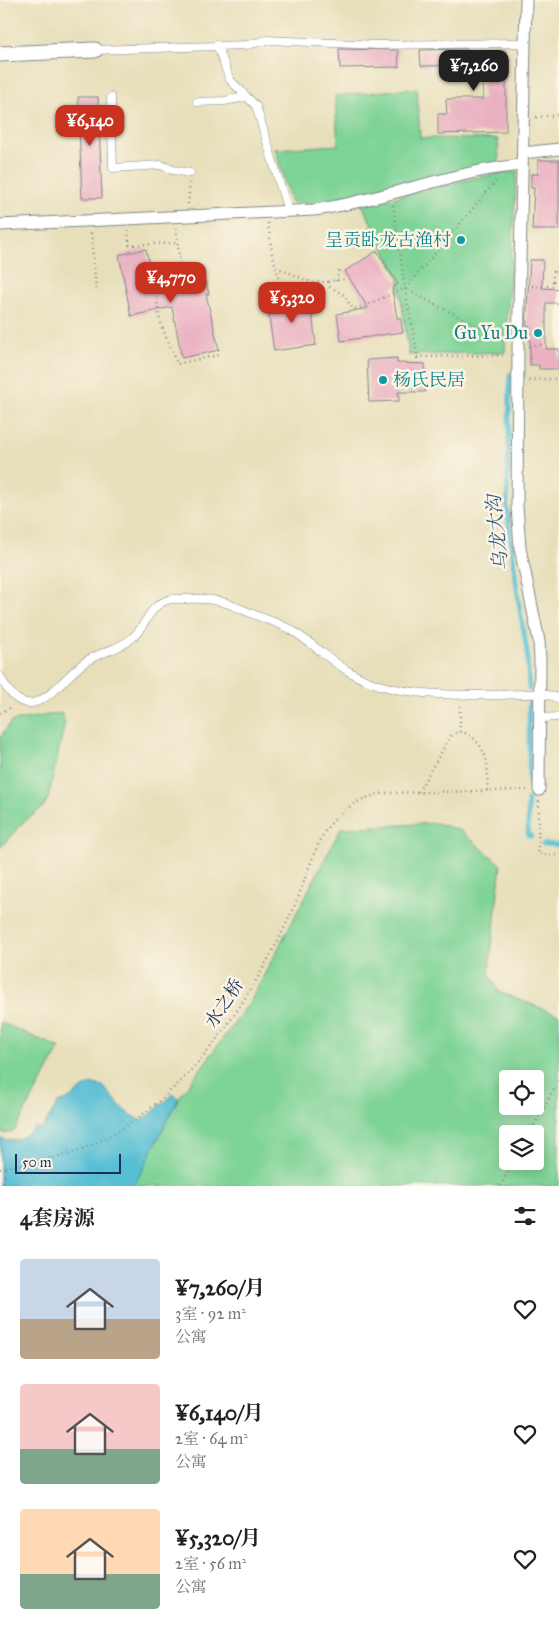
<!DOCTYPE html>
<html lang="zh">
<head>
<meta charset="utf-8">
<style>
  body { margin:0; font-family:"IM FELL Great Primer","Noto Serif SC",serif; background:#f2f2f2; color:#222; height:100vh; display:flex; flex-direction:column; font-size:19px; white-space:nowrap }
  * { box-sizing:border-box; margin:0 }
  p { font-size:16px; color:#767676 }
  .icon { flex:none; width:28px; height:28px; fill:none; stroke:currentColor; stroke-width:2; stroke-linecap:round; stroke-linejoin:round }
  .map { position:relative; height:1186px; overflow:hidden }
  .sheet { display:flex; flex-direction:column; background:#fff; flex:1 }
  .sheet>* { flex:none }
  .controls { position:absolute; left:499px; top:1070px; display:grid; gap:10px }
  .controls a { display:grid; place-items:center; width:45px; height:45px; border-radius:5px; background:#fff; box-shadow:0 2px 12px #0003; font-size:25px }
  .scale { position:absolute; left:15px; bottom:12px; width:106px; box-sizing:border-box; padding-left:5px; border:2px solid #1b2f5e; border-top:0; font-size:14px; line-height:18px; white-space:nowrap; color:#1b2f5e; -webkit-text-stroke:4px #fcf5e5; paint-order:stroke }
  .price { position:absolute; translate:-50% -42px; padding:0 11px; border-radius:10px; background:#c8321e; color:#fff; font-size:16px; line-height:32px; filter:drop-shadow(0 1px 2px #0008) }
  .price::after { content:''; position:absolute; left:50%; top:30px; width:15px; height:11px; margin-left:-8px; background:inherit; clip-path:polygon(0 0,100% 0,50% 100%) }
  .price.current { background:#222; color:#fff }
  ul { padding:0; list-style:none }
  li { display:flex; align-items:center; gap:15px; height:125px; padding:0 20px }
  li span { display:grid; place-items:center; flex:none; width:140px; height:100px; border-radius:5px; color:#555 }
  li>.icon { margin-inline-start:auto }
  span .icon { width:60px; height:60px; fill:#fffc; stroke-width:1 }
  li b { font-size:21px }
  h2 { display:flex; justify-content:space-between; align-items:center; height:60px; padding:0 20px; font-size:21px }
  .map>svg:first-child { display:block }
  .green { fill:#7ed396; stroke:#4c817a; fill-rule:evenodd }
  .water { fill:#57bfd4; stroke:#397799 }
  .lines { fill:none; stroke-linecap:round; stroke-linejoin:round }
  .stream { stroke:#57bfd4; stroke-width:4.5 }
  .building { fill:#eab1c2 }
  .service-casing { stroke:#81878c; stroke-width:9 }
  .pedestrian-casing { stroke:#81878c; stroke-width:13 }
  .minor-casing { stroke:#81878c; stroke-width:17 }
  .path { stroke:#81878c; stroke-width:2.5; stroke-dasharray:1 4; stroke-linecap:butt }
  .service { stroke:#fff; stroke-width:8 }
  .pedestrian { stroke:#fff; stroke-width:11 }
  .minor { stroke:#fff; stroke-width:15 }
  .culture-dot { fill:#0f9aa8; stroke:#fcf5e5; stroke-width:2 }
  .labels { text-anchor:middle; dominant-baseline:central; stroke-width:5; stroke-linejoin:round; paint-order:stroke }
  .culture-label { font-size:18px; fill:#0d838f; stroke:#fcf5e5; text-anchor:end }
  .street-label { font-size:18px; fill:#1b2f5e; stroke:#fcf5e5 }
  .water-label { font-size:19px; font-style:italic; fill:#2d5a81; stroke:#fcf5e5 }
</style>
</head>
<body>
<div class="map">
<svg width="559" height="1186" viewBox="0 0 559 1186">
  <rect width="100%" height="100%" fill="#fcf5e5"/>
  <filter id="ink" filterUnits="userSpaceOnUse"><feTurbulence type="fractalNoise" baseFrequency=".02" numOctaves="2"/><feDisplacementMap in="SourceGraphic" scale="10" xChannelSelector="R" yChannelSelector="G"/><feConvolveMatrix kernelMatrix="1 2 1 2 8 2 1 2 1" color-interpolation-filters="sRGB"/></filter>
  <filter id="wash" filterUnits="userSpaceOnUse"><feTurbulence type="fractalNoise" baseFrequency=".0096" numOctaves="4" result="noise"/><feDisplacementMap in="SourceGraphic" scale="20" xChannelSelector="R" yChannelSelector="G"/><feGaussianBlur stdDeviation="1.12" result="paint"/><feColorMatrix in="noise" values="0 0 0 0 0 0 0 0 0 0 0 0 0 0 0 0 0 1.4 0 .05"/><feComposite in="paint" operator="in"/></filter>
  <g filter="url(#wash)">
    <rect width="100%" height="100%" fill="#e7dfba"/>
    <path class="green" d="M 417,88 L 420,138 L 498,139 L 499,163 L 316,205 L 291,202 L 275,149 L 338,145 L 335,96 Z
      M 517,171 L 505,352 L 409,355 L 398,276 L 362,205 L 479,177 Z
      M 61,713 L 65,722 L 48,799 L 43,807 L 21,824 L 0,848 L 0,738 L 12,721 Z
      M 437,823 L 461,831 L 501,865 L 489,973 L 499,992 L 559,1015 L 559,1186 L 134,1186 L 178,1099 L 250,1002 L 341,828 ZM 508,1079 L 535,1079 L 535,1106 L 508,1106 ZM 508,1134 L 535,1134 L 535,1161 L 508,1161 Z
      M 0,1022 L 60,1048 L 15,1130 L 6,1134 L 0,1132 Z"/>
    <path class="water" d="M 92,1084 L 103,1086 L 125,1111 L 142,1121 L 174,1094 L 178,1099 L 134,1186 L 0,1186 L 0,1138 C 15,1143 24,1138 34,1128 L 43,1128 L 58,1103 C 73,1101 77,1088 92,1084 Z"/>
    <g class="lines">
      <path class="stream" d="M 510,374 L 507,509 L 519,605 L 527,651 L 529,689
        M 529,783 L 529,700
        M 528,799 L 528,835 L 531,836
        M 543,844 L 559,845"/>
    </g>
    <g id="blocks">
      <path class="building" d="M 339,49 L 398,50 L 399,67 L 340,68 Z
        M 468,49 L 468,52 L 506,50 L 506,132 L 438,134 L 438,114 L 447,114 L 446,99 L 483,99 L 482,65 L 421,66 L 420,50 Z
        M 78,97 L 98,97 L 102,198 L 82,198 Z
        M 538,160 L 559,160 L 559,230 L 532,230 L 534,188 L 531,188 L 531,174 L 538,174 Z
        M 146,249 L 155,292 L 206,281 L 209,294 L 206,294 L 219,350 L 182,358 L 172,307 L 131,316 L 119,255 Z
        M 377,251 L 398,284 L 392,288 L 397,318 L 400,318 L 403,332 L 341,341 L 337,314 L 368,308 L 345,271 Z
        M 530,260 L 543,260 L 542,288 L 559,289 L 559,303 L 546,303 L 546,349 L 559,349 L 559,369 L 539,369 L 539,365 L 530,365 L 530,326 L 526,326 Z
        M 310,297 L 316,345 L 274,351 L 267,303 Z
        M 397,358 L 397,363 L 425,364 L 425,392 L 398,392 L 399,401 L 369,402 L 367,360 Z"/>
    </g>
  </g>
  <g filter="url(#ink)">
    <use href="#blocks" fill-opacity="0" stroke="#81878c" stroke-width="1"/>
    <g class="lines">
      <defs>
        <path id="service" d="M 217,45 L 230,80 L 256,106 L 288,211
          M 95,50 L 247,45 L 267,40 L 377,45 L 525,43
          M 111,97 L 113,168 L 161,165 L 173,170 L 190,173
          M 197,102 L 224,101 L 246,97
          M 0,676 C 29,735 56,683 85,662 C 99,652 119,650 132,638 C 146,627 148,606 168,600 C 173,598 181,599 186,599 C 216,597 228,603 255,615 C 268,620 281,624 293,631 C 323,651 343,674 379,685 C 415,696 462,695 499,695 C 517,695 543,690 559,699
          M 540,718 L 559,717"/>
        <path id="pedestrian" d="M 526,0 L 518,351 L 517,506 L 520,548 L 539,641 L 540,660 L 539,790
          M 523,153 L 559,149
          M 0,225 L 314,210 C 385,200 452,171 522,165"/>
        <path id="minor" d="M 0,54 L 95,50"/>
      </defs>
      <use href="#service" class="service-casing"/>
      <use href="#pedestrian" class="pedestrian-casing"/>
      <use href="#minor" class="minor-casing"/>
      <path class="path" d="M 536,117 L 557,115
        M 496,181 L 405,289 L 505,340
        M 188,204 L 190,182
        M 393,205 L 405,289 L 417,353 L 417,364
        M 268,223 L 272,253 L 282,291
        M 176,228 L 182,283
        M 128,230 L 130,251
        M 91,233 L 96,289
        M 129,245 L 177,243
        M 276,267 L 313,283 L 346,279
        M 181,276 C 136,285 167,336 177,364 L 219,355
        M 336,281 L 340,268
        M 328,282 L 330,287 L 344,295 L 353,309 C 372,306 386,294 405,289
        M 532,286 L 553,286 L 553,274 L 559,263
        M 530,346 L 545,344
        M 417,357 L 507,355
        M 529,381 L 537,379 L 559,379
        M 460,706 L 460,732
        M 0,713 L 12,707
        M 418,792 L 450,737 C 464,722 483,745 486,759 C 489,769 487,781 487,791
        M 539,801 L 538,854 L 559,856
        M 529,1134 L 559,1080
        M 0,1169 C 24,1163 50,1160 74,1152 C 104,1142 133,1123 158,1102 C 215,1054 260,980 292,912 C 303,888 314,845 329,826 C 344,807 363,796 386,793 L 527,790
        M 500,1186 L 514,1161"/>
      <use href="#service" class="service"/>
      <use href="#pedestrian" class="pedestrian"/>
      <use href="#minor" class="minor"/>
    </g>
  </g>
  <g class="culture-dot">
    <circle cx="461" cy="240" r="5"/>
    <circle cx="538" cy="333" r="5"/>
    <circle cx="383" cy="380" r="5"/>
  </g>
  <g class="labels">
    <g class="culture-label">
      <text x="451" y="240">呈贡卧龙古渔村</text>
      <text x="528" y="333">Gu Yu Du</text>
      <text x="393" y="380" text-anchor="start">杨氏民居</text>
    </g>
    <g class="street-label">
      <text transform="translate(224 1003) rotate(-57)">水之桥</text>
    </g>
    <g class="water-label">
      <text transform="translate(497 533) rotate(-96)">乌龙大沟</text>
    </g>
  </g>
</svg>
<div class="controls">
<a><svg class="icon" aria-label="locate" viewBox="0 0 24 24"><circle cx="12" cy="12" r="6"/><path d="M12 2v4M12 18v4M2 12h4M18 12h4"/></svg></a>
<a><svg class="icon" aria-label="layers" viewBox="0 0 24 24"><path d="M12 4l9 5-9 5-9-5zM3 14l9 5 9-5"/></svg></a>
</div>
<div class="scale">50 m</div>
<b class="price current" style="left:474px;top:92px">¥7,260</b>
<b class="price" style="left:90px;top:147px">¥6,140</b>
<b class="price" style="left:171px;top:304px">¥4,770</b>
<b class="price" style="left:292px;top:324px">¥5,320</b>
</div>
<section class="sheet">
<h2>4套房源<svg class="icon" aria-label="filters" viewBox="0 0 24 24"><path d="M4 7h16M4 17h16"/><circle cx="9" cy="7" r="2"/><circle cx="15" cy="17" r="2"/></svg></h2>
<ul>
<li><span style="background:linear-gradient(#c9d6e8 60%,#b9a48a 0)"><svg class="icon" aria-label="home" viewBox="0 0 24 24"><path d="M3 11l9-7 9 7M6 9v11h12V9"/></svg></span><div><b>¥7,260/月</b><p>3室 · 92 m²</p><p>公寓</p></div><svg class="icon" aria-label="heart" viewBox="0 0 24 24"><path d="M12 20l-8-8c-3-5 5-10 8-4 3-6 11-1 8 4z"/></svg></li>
<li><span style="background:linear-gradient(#f6c9c9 65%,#7fa58c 0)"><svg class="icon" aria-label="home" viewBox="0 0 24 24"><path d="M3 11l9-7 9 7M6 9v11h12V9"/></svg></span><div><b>¥6,140/月</b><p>2室 · 64 m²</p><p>公寓</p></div><svg class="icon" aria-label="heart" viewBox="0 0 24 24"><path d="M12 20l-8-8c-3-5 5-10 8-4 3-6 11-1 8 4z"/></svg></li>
<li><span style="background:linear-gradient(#ffd9b3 65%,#7fa58c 0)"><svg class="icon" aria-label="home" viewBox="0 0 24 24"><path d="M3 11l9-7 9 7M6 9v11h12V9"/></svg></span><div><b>¥5,320/月</b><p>2室 · 56 m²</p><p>公寓</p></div><svg class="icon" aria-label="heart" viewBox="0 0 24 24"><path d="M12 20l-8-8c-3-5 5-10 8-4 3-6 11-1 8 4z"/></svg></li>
</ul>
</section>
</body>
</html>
